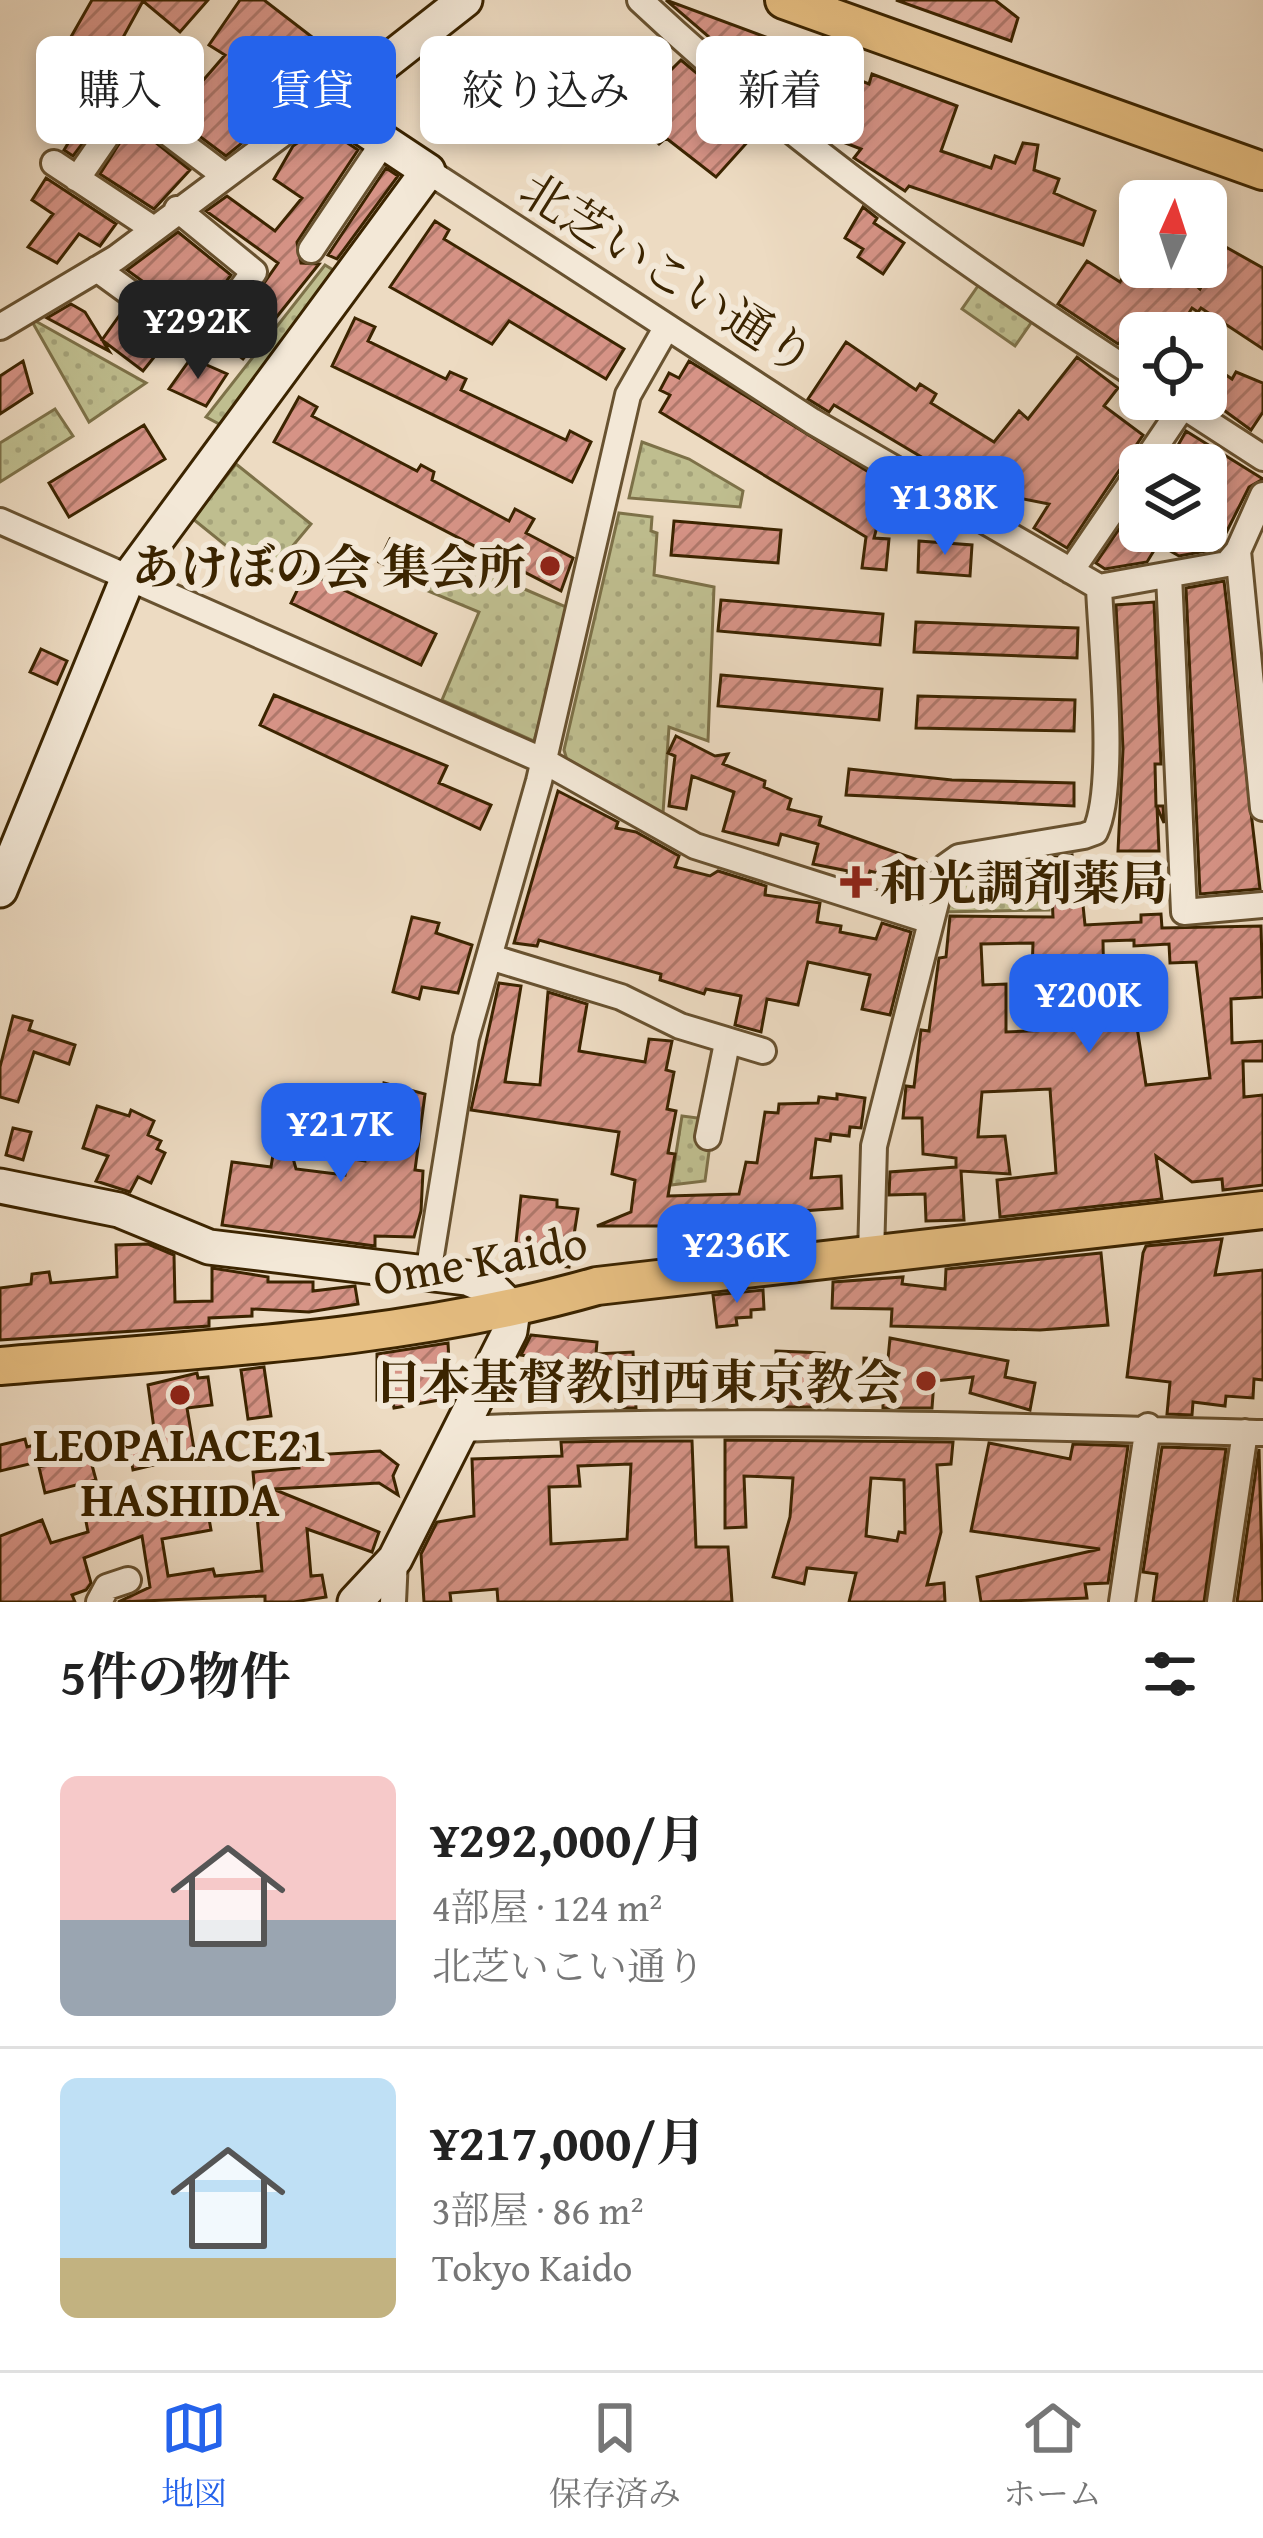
<!DOCTYPE html>
<html lang="ja">
<head>
<meta charset="utf-8">
<style>
  body { margin:0; font-family:"Gentium Book Plus","Noto Serif JP",serif; background:#f2f2f2; color:#222; height:100vh; display:flex; flex-direction:column; font-size:45px; white-space:nowrap }
  * { box-sizing:border-box; margin:0 }
  p { font-size:39px; color:#767676 }
  .icon { flex:none; width:66px; height:66px; fill:none; stroke:currentColor; stroke-width:2; stroke-linecap:round; stroke-linejoin:round }
  .map { position:relative; height:1602px; overflow:hidden }
  .sheet { display:flex; flex-direction:column; background:#fff; flex:1 }
  .sheet>* { flex:none }
  .hud { position:absolute; left:36px; top:36px; width:1191px; height:108px; display:flex; gap:24px }
  .needle { width:78px; rotate:3deg }
  .buttons { position:absolute; left:1119px; top:180px; display:grid; gap:24px }
  .buttons a { display:grid; place-items:center; width:108px; height:108px; border-radius:18px; background:#fff; box-shadow:0 6px 18px #0003; font-size:60px }
  .price { position:absolute; translate:-50% -102px; padding:0 27px; border-radius:24px; background:#2563eb; color:#fff; font-size:39px; line-height:78px; filter:drop-shadow(0 3px 6px #0008) }
  .price::after { content:''; position:absolute; left:50%; top:72px; width:36px; height:27px; margin-left:-18px; background:inherit; clip-path:polygon(0 0,100% 0,50% 100%) }
  .price.selected { background:#222; color:#fff }
  ul { padding:0; list-style:none }
  li { display:flex; align-items:center; gap:36px; height:300px; padding:0 60px }
  li+li { border-top:3px solid #e0e0e0 }
  li span { display:grid; place-items:center; flex:none; width:336px; height:240px; border-radius:18px; color:#555 }
  li>.icon { margin-inline-start:auto }
  span .icon { width:144px; height:144px; fill:#fffc; stroke-width:1 }
  li b { font-size:51px }
  h2 { display:flex; justify-content:space-between; align-items:center; height:144px; padding:0 60px; font-size:51px }
  .chip { padding:0 42px; border-radius:18px; background:#fff; box-shadow:0 6px 18px #0003; font-size:42px; line-height:108px }
  .chip.selected { background:#2563eb; color:#fff }
  .tabs { display:flex; justify-content:space-around; align-items:center; height:168px; border-top:3px solid #e0e0e0; background:#fff; font-size:33px; color:#767676 }
  .tabs a { display:grid; justify-items:center; gap:6px }
  .tabs .selected { color:#2563eb }
  .map>svg:first-child { display:block }
  .green { fill:url(#green-dots); stroke:#7d7148; stroke-width:3 }
  .building { fill:url(#building-hatch); stroke:#3b2400; stroke-width:3; fill-rule:evenodd }
  .lines { fill:none; stroke-linecap:round; stroke-linejoin:round }
  .street-casing { stroke:#685230; stroke-width:30 }
  .secondary-casing { stroke:#3b2400; stroke-width:39 }
  .primary-casing { stroke:#3b2400; stroke-width:42 }
  .street { stroke:#f3e8d7; stroke-width:24 }
  .secondary { stroke:#f3e8d7; stroke-width:33 }
  .primary { stroke:#e6be81; stroke-width:36 }
  .poi-dot { fill:#8f2418; stroke:#f3e8d7; stroke-width:4.5 }
  .labels { text-anchor:middle; dominant-baseline:central; stroke-width:12; stroke-linejoin:round; paint-order:stroke }
  .street-label { font-size:48px; fill:#3b2400; stroke:#f3e8d7 }
  .poi-label { font-size:48px; font-weight:bold; fill:#3b2400; stroke:#f3e8d7; text-anchor:end }
</style>
</head>
<body>
<div class="map">
<svg width="1263" height="1602" viewBox="0 0 1263 1602">
  <defs>
    <pattern id="green-dots" width="8" height="8" patternUnits="userSpaceOnUse" patternTransform="scale(3)"><rect width="8" height="8" fill="#bfbe8f"/><path d="M2 2h.1M6 6h.1" fill="none" stroke="#a5a37a" stroke-width="1.8" stroke-linecap="round"/></pattern>
    <pattern id="building-hatch" width="6" height="6" patternUnits="userSpaceOnUse" patternTransform="scale(3)"><rect width="6" height="6" fill="#d69386"/><path d="M-1 1l2-2M0 6l6-6M5 7l2-2" fill="none" stroke="#af786b"/></pattern>
  </defs>
  <rect width="100%" height="100%" fill="#eddbc2"/>
  <filter id="stains"><feTurbulence type="fractalNoise" baseFrequency=".00167" numOctaves="4"/><feColorMatrix values="0 0 0 0 .2 0 0 0 0 .09 0 0 0 0 .02 0 0 0 .5 -.17"/></filter>
  <radialGradient id="worn" r=".72"><stop offset=".6" stop-color="#630" stop-opacity="0"/><stop offset="1" stop-color="#630" stop-opacity=".3"/></radialGradient>
  <path class="green" d="M 325,265 L 338,273 L 223,426 L 206,417 Z
    M 980,283 L 1033,320 L 1015,346 L 962,309 Z
    M 30,318 L 146,383 L 89,422 Z
    M 55,409 L 73,436 L 0,482 L 0,443 Z
    M 642,442 L 689,459 L 743,491 L 740,507 L 629,498 Z
    M 236,464 L 311,524 L 266,578 L 193,519 Z
    M 619,513 L 652,517 L 651,531 L 657,533 L 654,575 L 714,587 L 708,741 L 669,727 L 663,813 L 567,760 L 564,750 Z
    M 459,561 L 571,609 L 534,741 L 442,700 L 479,612 L 428,591 L 440,564 L 453,570 Z
    M 1046,854 L 1049,910 L 940,912 L 959,872 Z
    M 682,1116 L 706,1119 L 711,1137 L 705,1181 L 671,1185 Z"/>
  <path class="building" d="M 92,0 L 208,0 L 180,32 L 143,1 L 93,92 L 190,170 L 154,209 L 100,174 L 122,139 L 116,124 L 98,123 L 73,156 L 64,150 L 84,117 L 39,93 Z
    M 240,0 L 264,0 L 329,50 L 298,88 L 284,77 L 260,107 L 274,117 L 226,156 L 167,112 L 191,78 L 200,84 L 225,55 L 209,45 Z
    M 666,0 L 830,61 L 826,67 L 869,84 L 872,74 L 957,106 L 941,151 L 991,168 L 995,156 L 1015,163 L 1023,143 L 1038,145 L 1034,170 L 1059,179 L 1054,193 L 1095,211 L 1083,245 L 909,186 L 905,191 L 854,158 L 861,149 L 822,134 Z
    M 896,0 L 995,0 L 1018,18 L 1011,41 Z
    M 681,60 L 761,127 L 716,177 L 666,138 L 659,144 L 642,128 L 658,104 L 647,94 Z
    M 322,126 L 358,150 L 297,242 L 301,263 L 319,264 L 243,359 L 222,343 L 278,263 L 206,211 L 227,196 L 275,231 L 302,198 L 274,179 L 293,146 Z
    M 386,168 L 398,176 L 337,259 L 328,255 Z
    M 46,178 L 116,224 L 100,246 L 79,234 L 57,263 L 28,247 L 53,214 L 32,200 Z
    M 863,207 L 877,218 L 874,223 L 904,243 L 883,274 L 858,257 L 863,249 L 845,238 Z
    M 435,221 L 449,230 L 444,239 L 624,349 L 606,379 L 509,321 L 492,344 L 390,287 Z
    M 178,232 L 231,275 L 215,297 L 208,292 L 189,315 L 127,270 Z
    M 1224,246 L 1263,268 L 1263,349 L 1201,308 L 1198,312 L 1192,308 L 1177,333 L 1151,333 L 1140,326 L 1118,344 L 1058,304 L 1087,261 L 1120,282 L 1130,266 L 1148,277 L 1178,269 L 1200,289 Z
    M 71,304 L 85,312 L 109,351 L 47,318 Z
    M 124,309 L 167,341 L 143,371 L 102,340 Z
    M 355,318 L 375,327 L 368,341 L 446,379 L 450,372 L 466,379 L 461,390 L 566,440 L 570,431 L 591,442 L 572,482 L 332,366 Z
    M 846,342 L 916,390 L 920,384 L 936,394 L 931,403 L 994,442 L 1019,411 L 1028,419 L 1077,357 L 1118,388 L 1104,406 L 1143,435 L 1067,548 L 1034,528 L 1049,504 L 977,490 L 834,405 L 829,412 L 808,399 Z
    M 191,358 L 227,374 L 206,406 L 169,389 Z
    M 23,361 L 32,393 L 0,414 L 0,376 Z
    M 689,361 L 888,484 L 874,538 L 889,539 L 886,570 L 862,568 L 866,537 L 660,412 L 670,395 L 660,390 L 669,373 L 679,378 Z
    M 1236,372 L 1263,383 L 1263,412 L 1251,430 L 1214,403 L 1226,375 L 1232,379 Z
    M 299,397 L 317,407 L 312,416 L 417,471 L 421,465 L 434,472 L 432,480 L 509,521 L 515,509 L 534,519 L 526,533 L 573,558 L 561,591 L 274,442 Z
    M 144,425 L 165,459 L 69,517 L 49,483 Z
    M 1186,431 L 1263,479 L 1249,487 L 1218,549 L 1179,556 L 1158,544 L 1147,562 L 1105,569 L 1096,563 L 1132,510 L 1140,514 L 1140,531 L 1206,531 L 1206,465 L 1167,465 Z
    M 674,521 L 781,530 L 778,563 L 671,555 Z
    M 390,539 L 418,553 L 407,576 L 379,562 Z
    M 919,541 L 972,545 L 970,576 L 918,572 Z
    M 306,572 L 436,634 L 421,665 L 291,603 Z
    M 1224,581 L 1260,889 L 1200,894 L 1186,588 Z
    M 721,600 L 883,614 L 880,645 L 718,631 Z
    M 1154,602 L 1161,764 L 1155,764 L 1156,806 L 1163,806 L 1164,823 L 1157,807 L 1159,851 L 1118,851 L 1123,749 L 1116,605 Z
    M 916,622 L 1078,628 L 1077,658 L 914,652 Z
    M 41,649 L 67,661 L 57,684 L 30,672 Z
    M 721,675 L 882,689 L 879,720 L 718,706 Z
    M 274,695 L 447,766 L 439,783 L 491,805 L 480,829 L 260,725 Z
    M 918,696 L 1075,700 L 1074,731 L 916,728 Z
    M 676,736 L 715,756 L 728,754 L 723,764 L 765,781 L 764,787 L 791,799 L 788,809 L 821,817 L 819,825 L 929,864 L 925,879 L 921,885 L 870,871 L 866,883 L 846,877 L 848,871 L 813,864 L 818,844 L 781,834 L 778,845 L 723,831 L 734,792 L 692,776 L 686,809 L 669,806 L 675,756 L 668,753 Z
    M 849,769 L 952,780 L 1074,783 L 1074,806 L 846,795 Z
    M 558,791 L 618,822 L 616,828 L 636,832 L 679,856 L 675,867 L 710,876 L 718,871 L 766,886 L 765,895 L 820,903 L 817,922 L 841,926 L 840,932 L 876,939 L 882,923 L 911,932 L 890,1015 L 862,1009 L 870,975 L 808,962 L 798,1005 L 767,999 L 761,1032 L 735,1025 L 741,996 L 706,989 L 704,994 L 660,980 L 661,974 L 539,940 L 537,946 L 514,943 Z
    M 1072,855 L 1073,904 L 1083,905 L 1085,925 L 1141,922 L 1141,915 L 1161,914 L 1162,928 L 1261,926 L 1263,997 L 1231,999 L 1232,1043 L 1263,1041 L 1263,1061 L 1243,1061 L 1244,1097 L 1263,1095 L 1263,1185 L 1223,1190 L 1222,1179 L 1192,1182 L 1156,1156 L 1162,1199 L 1000,1217 L 997,1180 L 1056,1173 L 1050,1089 L 982,1092 L 978,1137 L 1005,1136 L 1010,1174 L 961,1171 L 964,1220 L 926,1221 L 925,1194 L 889,1195 L 890,1172 L 956,1167 L 956,1158 L 923,1154 L 922,1118 L 903,1118 L 906,1086 L 914,1087 L 921,1030 L 929,1031 L 939,958 L 946,957 L 950,916 L 1053,917 L 1050,858 ZM 1134,940 L 1134,946 L 1169,944 L 1170,963 L 1196,962 L 1210,1078 L 1146,1085 L 1132,995 L 1104,998 L 1103,941 ZM 1033,943 L 1032,973 L 1052,973 L 1051,1030 L 1006,1032 L 1006,984 L 983,985 L 981,944 Z
    M 412,917 L 439,923 L 436,933 L 472,945 L 458,993 L 422,987 L 419,999 L 393,992 Z
    M 499,983 L 521,986 L 505,1082 L 540,1085 L 548,992 L 587,1004 L 579,1051 L 645,1062 L 649,1039 L 672,1041 L 666,1070 L 674,1072 L 667,1109 L 676,1111 L 668,1153 L 675,1154 L 668,1196 L 739,1194 L 746,1162 L 757,1163 L 765,1112 L 778,1113 L 779,1104 L 818,1103 L 819,1097 L 837,1099 L 837,1094 L 865,1098 L 861,1128 L 850,1127 L 849,1136 L 831,1134 L 830,1141 L 816,1139 L 811,1178 L 841,1176 L 842,1208 L 735,1216 L 737,1247 L 691,1252 L 688,1226 L 597,1226 L 631,1212 L 635,1180 L 612,1174 L 619,1132 L 471,1110 Z
    M 13,1016 L 32,1021 L 29,1030 L 75,1045 L 69,1064 L 34,1052 L 18,1102 L 0,1097 L 0,1067 Z
    M 384,1083 L 425,1094 L 415,1170 L 423,1171 L 421,1211 L 414,1237 L 375,1236 L 375,1246 L 222,1225 L 232,1162 L 271,1167 L 273,1155 L 293,1158 L 296,1169 L 345,1175 L 348,1158 L 365,1161 L 373,1098 L 382,1099 Z
    M 97,1106 L 129,1116 L 131,1110 L 154,1121 L 148,1135 L 161,1141 L 157,1149 L 165,1153 L 151,1183 L 138,1177 L 130,1192 L 96,1181 L 108,1156 L 83,1148 Z
    M 13,1128 L 31,1132 L 23,1160 L 6,1155 Z
    M 521,1196 L 557,1200 L 557,1207 L 578,1209 L 569,1267 L 514,1261 Z
    M 1222,1239 L 1215,1275 L 1263,1270 L 1263,1380 L 1254,1379 L 1253,1398 L 1226,1396 L 1225,1406 L 1193,1402 L 1192,1415 L 1167,1414 L 1170,1382 L 1127,1377 L 1143,1253 L 1146,1246 Z
    M 148,1244 L 174,1255 L 175,1302 L 212,1301 L 212,1268 L 268,1277 L 268,1282 L 313,1282 L 313,1291 L 355,1286 L 358,1304 L 309,1312 L 252,1309 L 252,1316 L 209,1318 L 209,1326 L 0,1340 L 0,1288 L 31,1284 L 32,1274 L 49,1272 L 51,1283 L 117,1277 L 116,1245 Z
    M 1101,1253 L 1108,1325 L 1040,1330 L 891,1326 L 892,1309 L 832,1308 L 833,1282 L 903,1277 L 902,1284 L 945,1289 L 946,1269 Z
    M 763,1290 L 764,1309 L 751,1310 L 751,1317 L 736,1318 L 737,1325 L 717,1327 L 713,1295 Z
    M 531,1335 L 597,1342 L 596,1354 L 633,1352 L 636,1408 L 616,1408 L 615,1377 L 525,1368 L 527,1356 L 521,1355 Z
    M 890,1338 L 1008,1361 L 1005,1377 L 1035,1383 L 1030,1410 L 970,1393 L 973,1377 L 934,1381 L 932,1408 L 883,1408 L 883,1396 L 863,1395 L 864,1358 L 888,1359 Z
    M 448,1343 L 451,1398 L 394,1408 L 392,1398 L 377,1400 L 377,1354 Z
    M 776,1351 L 824,1353 L 820,1385 L 829,1385 L 827,1407 L 784,1407 L 786,1373 L 776,1373 Z
    M 264,1367 L 271,1416 L 248,1419 L 241,1370 Z
    M 197,1373 L 198,1378 L 208,1377 L 212,1405 L 187,1408 L 195,1455 L 133,1470 L 128,1441 L 155,1436 L 148,1385 Z
    M 25,1439 L 27,1447 L 38,1444 L 42,1461 L 0,1471 L 0,1445 Z
    M 296,1440 L 313,1455 L 380,1451 L 398,1465 L 393,1476 L 398,1495 L 379,1483 L 273,1489 L 379,1532 L 372,1552 L 307,1529 L 311,1576 L 322,1575 L 326,1597 L 294,1602 L 265,1602 L 265,1596 L 118,1602 L 150,1587 L 142,1536 L 84,1558 L 91,1583 L 86,1590 L 72,1595 L 75,1602 L 0,1602 L 0,1536 L 42,1520 L 51,1543 L 88,1532 L 85,1516 L 157,1491 L 160,1505 L 205,1496 L 211,1530 L 162,1539 L 168,1576 L 213,1569 L 215,1576 L 262,1571 L 253,1472 L 299,1468 Z
    M 725,1440 L 953,1442 L 951,1464 L 937,1465 L 941,1532 L 927,1585 L 944,1583 L 945,1602 L 849,1602 L 856,1573 L 807,1568 L 804,1584 L 773,1577 L 790,1517 L 793,1478 L 744,1476 L 746,1527 L 725,1528 ZM 871,1478 L 904,1480 L 905,1533 L 899,1532 L 897,1541 L 866,1536 Z
    M 623,1441 L 692,1441 L 696,1547 L 728,1547 L 732,1602 L 498,1602 L 497,1589 L 450,1593 L 451,1602 L 424,1602 L 421,1554 L 437,1522 L 474,1516 L 472,1459 L 562,1456 L 561,1442 ZM 631,1464 L 627,1539 L 551,1544 L 549,1487 L 580,1486 L 578,1466 Z
    M 989,1443 L 1070,1459 L 1073,1444 L 1128,1446 L 1108,1583 L 1085,1584 L 1087,1598 L 981,1602 L 977,1577 L 1100,1549 L 971,1531 Z
    M 1162,1447 L 1226,1449 L 1204,1602 L 1153,1602 L 1157,1574 L 1143,1572 Z
    M 1259,1449 L 1263,1602 L 1237,1602 Z
    M 89,1454 L 96,1480 L 45,1493 L 39,1467 Z"/>
  <g class="lines">
    <defs>
      <path id="street" d="M 640,0 C 792,143 965,265 1140,378
        M 119,96 L 225,176
        M 144,115 L 177,71
        M 54,163 L 152,228
        M 428,171 L 812,421 L 1099,587 L 1227,564 L 1238,551 L 1263,495
        M 77,179 L 106,137
        M 311,250 L 385,140
        M 97,269 L 200,344 L 254,272 L 177,209
        M 0,327 L 116,258 L 313,111 L 330,106
        M 1172,399 L 1263,458
        M 1143,465 L 1183,406
        M 0,521 L 544,761 L 695,846 L 931,921
        M 1238,551 L 1263,808
        M 1071,571 L 1140,470
        M 1169,575 L 1184,912 L 1263,905
        M 490,957 L 621,997 L 680,1026 L 763,1051
        M 708,1137 L 727,1043
        M 871,1255 L 874,1146 L 945,867 L 959,857 L 1084,836 L 1095,832 C 1117,786 1101,643 1099,587
        M 428,1274 L 466,1038 L 539,781 L 628,395 L 665,330
        M 462,1429 C 729,1417 996,1426 1263,1433
        M 99,1602 L 107,1587 L 128,1580
        M 393,1602 L 395,1559
        M 1122,1602 L 1148,1426
        M 1220,1602 L 1245,1432"/>
      <path id="secondary" d="M 0,890 L 127,580 L 428,171 L 330,106 L 465,0
        M 0,1186 L 119,1210 L 209,1247 L 467,1278 L 491,1288 L 513,1310 L 510,1331 L 395,1559 L 355,1602"/>
      <path id="primary" d="M 784,0 L 1263,171
        M 0,1366 C 198,1349 405,1341 597,1286 L 1263,1210"/>
    </defs>
    <use href="#street" class="street-casing"/>
    <use href="#secondary" class="secondary-casing"/>
    <use href="#primary" class="primary-casing"/>
    <use href="#street" class="street"/>
    <use href="#secondary" class="secondary"/>
    <use href="#primary" class="primary"/>
  </g>
  <g class="poi-dot">
    <circle cx="550" cy="566" r="12"/>
    <path d="M850 864h12v12h12v12h-12v12h-12v-12h-12v-12h12z"/>
    <circle cx="926" cy="1381" r="12"/>
    <circle cx="180" cy="1395" r="12"/>
  </g>
  <g class="labels">
    <g class="street-label">
      <text transform="translate(668 273) rotate(32)">北芝いこい通り</text>
      <text transform="translate(480 1259) rotate(-10)">Ome Kaido</text>
    </g>
    <g class="poi-label">
      <text x="526" y="566">あけぼの会 集会所</text>
      <text x="880" y="882" text-anchor="start">和光調剤薬局</text>
      <text x="902" y="1381">日本基督教団西東京教会</text>
      <text x="180" y="1443" text-anchor="middle">LEOPALACE21<tspan x="180" dy="55">HASHIDA</tspan></text>
    </g>
  </g>
  <rect width="100%" height="100%" filter="url(#stains)"/>
  <rect width="100%" height="100%" fill="url(#worn)"/>
</svg>
<div class="buttons">
<a><svg class="needle" viewBox="-14 -14 28 28"><path d="M0-13l5 13h-10z" fill="#e53935"/><path d="M0 13l5-13h-10z" fill="#767676"/></svg></a>
<a><svg class="icon" aria-label="locate" viewBox="0 0 24 24"><circle cx="12" cy="12" r="6"/><path d="M12 2v4M12 18v4M2 12h4M18 12h4"/></svg></a>
<a><svg class="icon" aria-label="layers" viewBox="0 0 24 24"><path d="M12 4l9 5-9 5-9-5zM3 14l9 5 9-5"/></svg></a>
</div>
<b class="price selected" style="left:198px;top:382px">¥292K</b>
<b class="price" style="left:945px;top:558px">¥138K</b>
<b class="price" style="left:1089px;top:1056px">¥200K</b>
<b class="price" style="left:341px;top:1185px">¥217K</b>
<b class="price" style="left:737px;top:1306px">¥236K</b>
<div class="hud">
<a class="chip">購入</a>
<a class="chip selected">賃貸</a>
<a class="chip">絞り込み</a>
<a class="chip">新着</a>
</div>
</div>
<section class="sheet">
<h2>5件の物件<svg class="icon" aria-label="filters" viewBox="0 0 24 24"><path d="M4 7h16M4 17h16"/><circle cx="9" cy="7" r="2"/><circle cx="15" cy="17" r="2"/></svg></h2>
<ul>
<li><span style="background:linear-gradient(#f6c9c9 60%,#9aa5b1 0)"><svg class="icon" aria-label="home" viewBox="0 0 24 24"><path d="M3 11l9-7 9 7M6 9v11h12V9"/></svg></span><div><b>¥292,000/月</b><p>4部屋 · 124 m²</p><p>北芝いこい通り</p></div></li>
<li><span style="background:linear-gradient(#bfe0f5 75%,#c2b280 0)"><svg class="icon" aria-label="home" viewBox="0 0 24 24"><path d="M3 11l9-7 9 7M6 9v11h12V9"/></svg></span><div><b>¥217,000/月</b><p>3部屋 · 86 m²</p><p>Tokyo Kaido</p></div></li>
</ul>
</section>
<nav class="tabs">
<a class="selected"><svg class="icon" aria-label="map" viewBox="0 0 24 24"><path d="M3 6l6-2 6 2 6-2v14l-6 2-6-2-6 2zM9 4v14M15 6v14"/></svg>地図</a>
<a><svg class="icon" aria-label="saved" viewBox="0 0 24 24"><path d="M7 4h10v16l-5-4-5 4z"/></svg>保存済み</a>
<a><svg class="icon" aria-label="home" viewBox="0 0 24 24"><path d="M3 11l9-7 9 7M6 9v11h12V9"/></svg>ホーム</a>
</nav>
</body>
</html>
